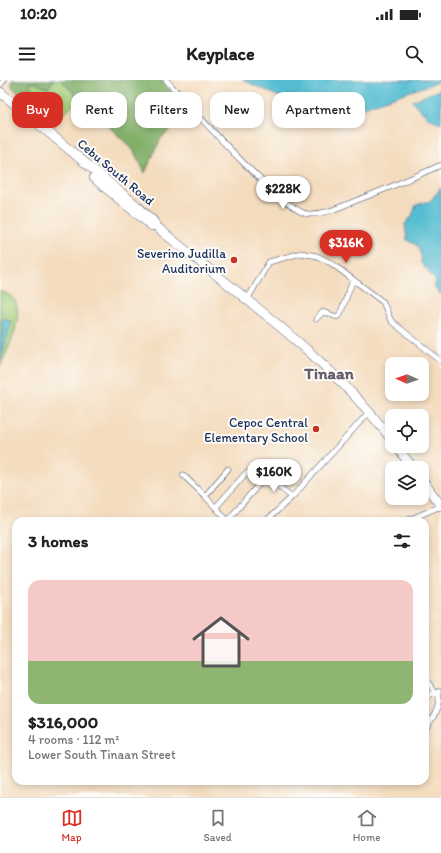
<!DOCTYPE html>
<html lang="en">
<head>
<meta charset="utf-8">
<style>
  body { margin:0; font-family:Itim,sans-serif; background:#f2f2f2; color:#222; height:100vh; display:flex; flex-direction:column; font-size:15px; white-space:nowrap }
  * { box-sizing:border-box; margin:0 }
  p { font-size:13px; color:#767676 }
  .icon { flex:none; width:22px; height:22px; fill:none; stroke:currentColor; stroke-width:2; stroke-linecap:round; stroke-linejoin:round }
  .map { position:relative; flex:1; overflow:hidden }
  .sheet { position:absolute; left:12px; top:437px; width:417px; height:268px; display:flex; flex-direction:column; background:#fff; border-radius:12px; box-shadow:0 2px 6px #0003 }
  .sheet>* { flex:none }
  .banner { position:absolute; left:12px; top:12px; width:417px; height:36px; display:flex; gap:8px }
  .needle { width:26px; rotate:272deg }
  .controls { position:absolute; left:385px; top:277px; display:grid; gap:8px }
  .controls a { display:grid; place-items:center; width:44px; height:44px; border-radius:8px; background:#fff; box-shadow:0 2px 6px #0003; font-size:20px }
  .price { position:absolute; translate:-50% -34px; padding:0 9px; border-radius:14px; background:#fff; color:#222; font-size:13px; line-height:26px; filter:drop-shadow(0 1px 2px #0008) }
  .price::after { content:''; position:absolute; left:50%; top:24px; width:12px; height:9px; margin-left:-6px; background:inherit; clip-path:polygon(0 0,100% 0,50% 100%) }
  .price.current { background:#d93025; color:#fff }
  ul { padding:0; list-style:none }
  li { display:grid; align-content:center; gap:8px; height:212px; padding:0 16px }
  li+li { border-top:1px solid #e0e0e0 }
  li span { display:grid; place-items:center; height:124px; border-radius:12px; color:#555 }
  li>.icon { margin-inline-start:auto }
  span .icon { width:72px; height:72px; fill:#fffc; stroke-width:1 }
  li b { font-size:17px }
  h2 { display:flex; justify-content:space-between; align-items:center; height:48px; padding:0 16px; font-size:17px }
  .pill { padding:0 14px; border-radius:12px; background:#fff; box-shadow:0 2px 6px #0003; font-size:14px; line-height:36px }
  .pill.current { background:#d93025; color:#fff }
  .status { display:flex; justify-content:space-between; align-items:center; height:28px; padding:0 20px; background:#fff; direction:ltr }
  .status svg { height:11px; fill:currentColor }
  header { display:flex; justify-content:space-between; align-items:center; height:52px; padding:0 16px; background:#fff; font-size:18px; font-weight:700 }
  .tab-bar { display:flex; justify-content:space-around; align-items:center; height:56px; border-top:1px solid #e0e0e0; background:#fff; font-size:11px; color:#767676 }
  .tab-bar a { display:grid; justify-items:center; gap:2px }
  .tab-bar .current { color:#d93025 }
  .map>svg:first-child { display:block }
  .green { fill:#a3cd79; stroke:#5f7e6c }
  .forest { fill:#82b069; stroke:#4e7064 }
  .water { fill:#55bdd2; stroke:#387698 }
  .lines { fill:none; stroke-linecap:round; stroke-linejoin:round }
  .street-casing { stroke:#3c496c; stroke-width:6 }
  .highway-casing { stroke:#3c496c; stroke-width:10 }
  .street { stroke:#fff; stroke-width:5 }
  .highway { stroke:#fff; stroke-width:9 }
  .poi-dot { fill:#c8321e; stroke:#fdfcf7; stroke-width:1.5 }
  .labels { text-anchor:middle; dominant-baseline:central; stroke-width:4; stroke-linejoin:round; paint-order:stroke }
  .street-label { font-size:13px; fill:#1b2f5e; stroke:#fdfcf7 }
  .poi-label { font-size:13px; fill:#1b2f5e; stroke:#fdfcf7; text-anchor:end }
  .district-label { font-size:17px; font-weight:bold; fill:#625d68; stroke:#fdfcf7 }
</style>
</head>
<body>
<div class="status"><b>10:20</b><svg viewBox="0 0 49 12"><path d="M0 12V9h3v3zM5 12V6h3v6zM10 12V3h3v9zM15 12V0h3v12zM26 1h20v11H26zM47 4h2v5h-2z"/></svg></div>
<header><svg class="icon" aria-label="menu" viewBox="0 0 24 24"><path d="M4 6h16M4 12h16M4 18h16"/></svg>Keyplace<svg class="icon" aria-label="search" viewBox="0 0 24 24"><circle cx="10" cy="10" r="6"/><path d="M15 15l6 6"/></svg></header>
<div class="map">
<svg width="441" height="717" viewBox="0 0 441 717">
  <rect width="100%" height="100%" fill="#fdfcf7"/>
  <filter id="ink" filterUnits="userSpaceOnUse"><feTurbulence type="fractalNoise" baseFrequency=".025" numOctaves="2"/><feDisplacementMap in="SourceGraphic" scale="8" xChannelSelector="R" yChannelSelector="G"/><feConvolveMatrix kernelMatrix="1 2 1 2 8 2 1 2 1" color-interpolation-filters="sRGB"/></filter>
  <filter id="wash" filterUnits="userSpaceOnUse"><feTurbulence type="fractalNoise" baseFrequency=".012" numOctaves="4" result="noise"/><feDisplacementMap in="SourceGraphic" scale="16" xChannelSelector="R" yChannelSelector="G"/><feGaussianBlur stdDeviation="0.9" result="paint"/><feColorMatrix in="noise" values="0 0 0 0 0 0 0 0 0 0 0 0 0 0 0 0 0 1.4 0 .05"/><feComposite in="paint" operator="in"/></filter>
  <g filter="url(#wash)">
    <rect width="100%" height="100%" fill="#f4dcbe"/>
    <path class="green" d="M 54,0 L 61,0 L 79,19 L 52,46 L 31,28 L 38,18 L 27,3 L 35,3 L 48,8 Z
      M 0,211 C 6,213 12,216 15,221 C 24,239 7,271 0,287 Z"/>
    <path class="forest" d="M 12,0 L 54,0 L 48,8 L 35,3 L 28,3 L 38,18 L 29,25 L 12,7 Z
      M 61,0 L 161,0 L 186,29 L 187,37 L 161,58 L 145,93 L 133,70 Z"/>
    <path class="water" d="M 243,0 L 441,0 L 441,1 L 316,43 L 282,18 Z
      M 441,9 L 441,43 L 428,38 L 412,21 Z
      M 441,108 L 441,153 L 439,154 L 441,161 L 441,215 L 434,207 L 436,201 L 427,191 L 430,189 L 430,187 L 425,189 L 420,181 L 422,179 L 418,166 L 407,160 L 405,144 L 412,136 L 416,125 L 430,121 Z
      M 2,238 L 11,241 L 1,280 C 0,267 3,251 2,238 Z"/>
  </g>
  <g filter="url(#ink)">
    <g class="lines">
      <defs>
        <path id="street" d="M 166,0 C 187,23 284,133 308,134 C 324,135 340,127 355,121 C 384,110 412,98 441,85
          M 0,5 L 4,0
          M 247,220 L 269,182 L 301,173 L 317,176 L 331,183 L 383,222 L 391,241 L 441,281
          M 316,239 L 323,232 L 337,237 L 340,234 L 353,200
          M 183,395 L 205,416 L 228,389
          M 205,416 L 228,441
          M 216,427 L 246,393
          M 228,440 L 266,396 L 292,417
          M 266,441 L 292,417 L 370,331
          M 406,441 L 441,426
          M 425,598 L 436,614 L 440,611
          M 425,620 L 435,612
          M 425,649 C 434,637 440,628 439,612"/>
        <path id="highway" d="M 0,12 L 137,126 L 153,141 L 158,148 C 239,215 328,276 392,360
          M 94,98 L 152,146
          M 396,366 L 413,388
          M 422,400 L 441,426"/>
      </defs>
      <use href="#street" class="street-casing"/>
      <use href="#highway" class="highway-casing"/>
      <use href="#street" class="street"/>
      <use href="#highway" class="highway"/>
    </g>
  </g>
  <g class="poi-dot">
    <circle cx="234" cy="180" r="4"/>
    <circle cx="316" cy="349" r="4"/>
  </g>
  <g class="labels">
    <g class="street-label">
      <text transform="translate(116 92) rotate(40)">Cebu South Road</text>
    </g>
    <g class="poi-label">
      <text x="226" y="173">Severino Judilla<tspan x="226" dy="15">Auditorium</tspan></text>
      <text x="308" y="342">Cepoc Central<tspan x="308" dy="15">Elementary School</tspan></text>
    </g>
    <g class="district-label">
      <text x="329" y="293">Tinaan</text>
    </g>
  </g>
</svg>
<div class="controls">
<a><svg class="needle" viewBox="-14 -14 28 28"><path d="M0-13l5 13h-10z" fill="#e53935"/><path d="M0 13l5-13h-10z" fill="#767676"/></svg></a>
<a><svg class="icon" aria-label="locate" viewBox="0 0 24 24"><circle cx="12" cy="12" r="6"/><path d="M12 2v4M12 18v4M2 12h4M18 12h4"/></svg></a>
<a><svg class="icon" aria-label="layers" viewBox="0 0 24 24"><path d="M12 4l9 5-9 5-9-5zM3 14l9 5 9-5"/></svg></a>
</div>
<b class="price" style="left:283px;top:130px">$228K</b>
<b class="price current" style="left:346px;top:184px">$316K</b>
<b class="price" style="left:274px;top:413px">$160K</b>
<div class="banner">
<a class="pill current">Buy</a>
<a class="pill">Rent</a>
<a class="pill">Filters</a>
<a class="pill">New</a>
<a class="pill">Apartment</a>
</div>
<section class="sheet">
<h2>3 homes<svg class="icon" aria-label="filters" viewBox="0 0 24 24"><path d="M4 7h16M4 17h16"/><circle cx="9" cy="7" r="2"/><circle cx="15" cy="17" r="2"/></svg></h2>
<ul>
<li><span style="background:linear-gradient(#f6c9c9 65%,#8fb573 0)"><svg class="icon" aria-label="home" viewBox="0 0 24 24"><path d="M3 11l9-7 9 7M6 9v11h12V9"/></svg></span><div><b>$316,000</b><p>4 rooms · 112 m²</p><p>Lower South Tinaan Street</p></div></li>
</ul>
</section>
</div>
<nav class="tab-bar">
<a class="current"><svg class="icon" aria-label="map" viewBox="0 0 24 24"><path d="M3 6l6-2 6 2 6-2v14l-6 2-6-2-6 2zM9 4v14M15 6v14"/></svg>Map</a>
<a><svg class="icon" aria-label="saved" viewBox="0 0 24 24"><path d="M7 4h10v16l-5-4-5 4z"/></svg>Saved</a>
<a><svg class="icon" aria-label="home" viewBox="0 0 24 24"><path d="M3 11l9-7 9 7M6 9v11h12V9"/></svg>Home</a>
</nav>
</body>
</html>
